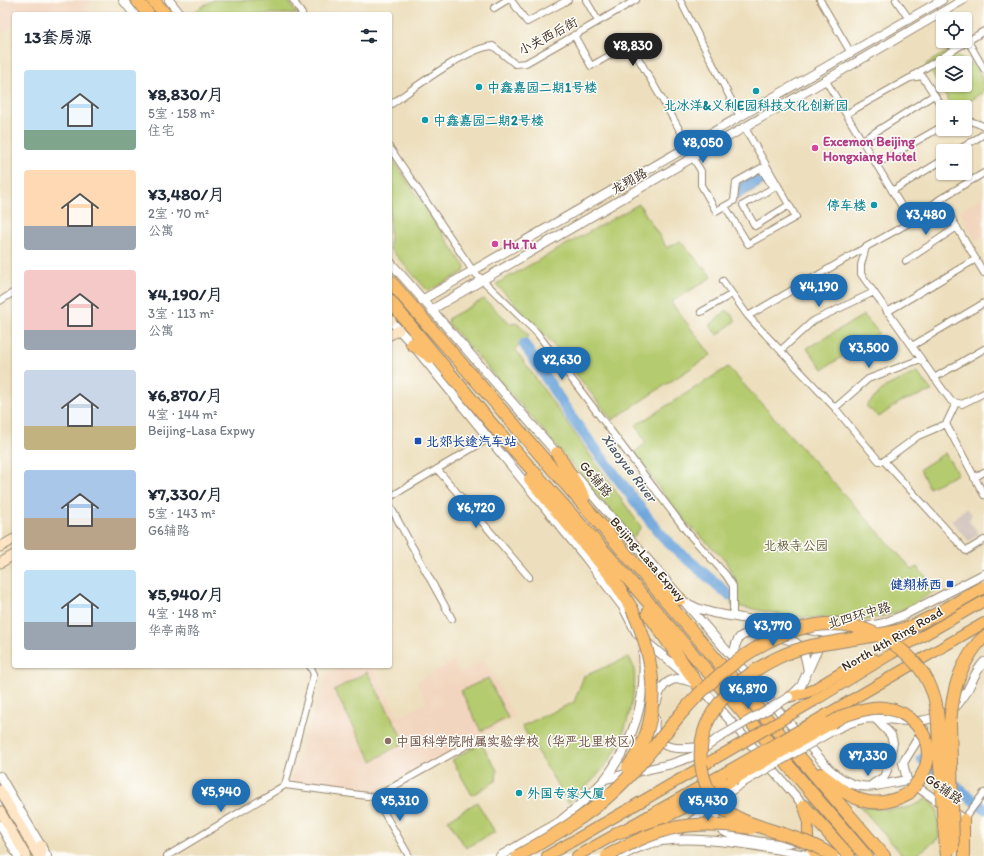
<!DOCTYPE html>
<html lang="zh">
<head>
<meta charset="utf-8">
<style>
  body { margin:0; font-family:Itim,"LXGW WenKai TC",sans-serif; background:#f2f2f3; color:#1f2937; height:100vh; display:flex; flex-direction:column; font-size:15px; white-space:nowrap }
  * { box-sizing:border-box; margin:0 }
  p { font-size:13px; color:#747a83 }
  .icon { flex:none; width:22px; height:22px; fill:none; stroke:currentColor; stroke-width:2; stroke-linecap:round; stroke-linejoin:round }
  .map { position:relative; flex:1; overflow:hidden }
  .drawer { position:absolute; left:12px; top:12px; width:380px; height:656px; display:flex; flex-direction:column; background:#fff; border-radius:4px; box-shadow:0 1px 3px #0004 }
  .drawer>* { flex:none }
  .controls { position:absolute; left:936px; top:12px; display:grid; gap:8px }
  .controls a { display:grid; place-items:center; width:36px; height:36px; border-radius:4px; background:#fff; box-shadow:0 1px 3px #0004; font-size:20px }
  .price { position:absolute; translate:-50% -34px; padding:0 9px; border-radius:14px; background:#1f6fb2; color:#fff; font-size:13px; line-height:26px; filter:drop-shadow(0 1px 2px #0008) }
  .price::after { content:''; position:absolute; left:50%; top:24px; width:12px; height:9px; margin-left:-6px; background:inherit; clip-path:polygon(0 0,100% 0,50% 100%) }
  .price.active { background:#222; color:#fff }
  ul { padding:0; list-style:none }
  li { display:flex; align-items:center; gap:12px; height:100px; padding:0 12px }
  li span { display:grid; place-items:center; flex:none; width:112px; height:80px; border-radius:4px; color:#555 }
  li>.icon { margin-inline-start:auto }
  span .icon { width:48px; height:48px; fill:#fffc; stroke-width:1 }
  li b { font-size:17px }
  h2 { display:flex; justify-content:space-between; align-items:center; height:48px; padding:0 12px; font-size:17px }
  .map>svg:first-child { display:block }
  .built { fill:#f2d5be }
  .industrial { fill:#cfc1ba }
  .green { fill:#b5cb70; stroke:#787a47; fill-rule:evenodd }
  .water { fill:#6ca4db; stroke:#54677c }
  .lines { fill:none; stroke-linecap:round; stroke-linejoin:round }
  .river { stroke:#6ca4db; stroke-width:11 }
  .minor-casing { stroke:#94846e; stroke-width:8 }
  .tertiary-casing { stroke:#94846e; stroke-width:10 }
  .secondary-casing { stroke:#94846e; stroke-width:11 }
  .primary-casing { stroke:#94846e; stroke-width:12 }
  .trunk-casing { stroke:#94846e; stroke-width:12 }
  .motorway-casing { stroke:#94846e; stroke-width:14 }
  .minor { stroke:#fff; stroke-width:6 }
  .tertiary { stroke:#fff; stroke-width:8 }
  .secondary { stroke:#fde5c5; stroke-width:9 }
  .primary { stroke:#fabe6d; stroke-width:10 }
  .trunk { stroke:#fabe6d; stroke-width:10 }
  .motorway { stroke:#fabe6d; stroke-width:12 }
  .tertiary-bridge-casing { stroke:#94846e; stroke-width:10; stroke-linecap:butt }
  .trunk-bridge-casing { stroke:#94846e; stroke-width:12; stroke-linecap:butt }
  .motorway-bridge-casing { stroke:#94846e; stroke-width:14; stroke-linecap:butt }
  .tertiary-bridge { stroke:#fff; stroke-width:8 }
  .trunk-bridge { stroke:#fabe6d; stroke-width:10 }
  .motorway-bridge { stroke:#fabe6d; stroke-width:12 }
  .culture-dot { fill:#0f9aa8; stroke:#fdfcf7; stroke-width:1.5 }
  .hotel-dot { fill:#d1479c; stroke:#fdfcf7; stroke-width:1.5 }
  .transit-dot { fill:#1a4fb4; stroke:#fdfcf7; stroke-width:1.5 }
  .education-dot { fill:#8d6e63; stroke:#fdfcf7; stroke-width:1.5 }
  .labels { text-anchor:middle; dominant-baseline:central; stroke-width:3; stroke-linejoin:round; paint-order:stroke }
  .street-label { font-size:13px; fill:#3b2a1e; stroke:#fdfcf7 }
  .culture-label { font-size:13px; font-weight:bold; fill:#0d838f; stroke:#fdfcf7; text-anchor:start }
  .hotel-label { font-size:13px; font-weight:bold; fill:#b23c85; stroke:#fdfcf7; text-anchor:start }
  .transit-label { font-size:13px; font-weight:bold; fill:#164399; stroke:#fdfcf7; text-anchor:start }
  .park-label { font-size:13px; fill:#605a37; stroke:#fdfcf7 }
  .education-label { font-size:13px; font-weight:bold; fill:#785e54; stroke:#fdfcf7; text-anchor:start }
  .water-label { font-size:14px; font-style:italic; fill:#4f5b6a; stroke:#fdfcf7 }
</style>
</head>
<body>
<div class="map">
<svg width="984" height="856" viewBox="0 0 984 856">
  <rect width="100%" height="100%" fill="#fdfcf7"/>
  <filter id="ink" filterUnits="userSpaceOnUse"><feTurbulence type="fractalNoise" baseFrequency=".025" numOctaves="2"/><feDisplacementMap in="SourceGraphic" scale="8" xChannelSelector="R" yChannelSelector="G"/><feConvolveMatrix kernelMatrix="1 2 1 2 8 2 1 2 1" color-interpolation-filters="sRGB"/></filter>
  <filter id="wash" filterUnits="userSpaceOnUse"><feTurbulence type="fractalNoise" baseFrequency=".012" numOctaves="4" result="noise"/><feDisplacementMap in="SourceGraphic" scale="16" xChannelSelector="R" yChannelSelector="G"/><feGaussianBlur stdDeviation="0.9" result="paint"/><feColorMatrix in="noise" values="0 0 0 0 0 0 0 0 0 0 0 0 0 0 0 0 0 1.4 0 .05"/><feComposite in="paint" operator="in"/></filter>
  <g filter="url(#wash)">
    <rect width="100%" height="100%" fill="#eddfbd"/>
    <path class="built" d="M 0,0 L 94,0 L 88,7 L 89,14 L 14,14 L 14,25 L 0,34 Z
      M 984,196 L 984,237 L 976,241 L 959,211 Z
      M 484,660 L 515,717 L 375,793 L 291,781 L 326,676 L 344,666 L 372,666 L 399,717 L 427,702 L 416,681 L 454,661 L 460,673 Z"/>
    <path class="industrial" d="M 966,508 L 972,514 L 969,521 L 979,533 L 969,541 L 951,521 Z"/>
    <path class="green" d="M 213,0 L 288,0 L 297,14 L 190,14 Z
      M 948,51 C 968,61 984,66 984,92 L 961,107 L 953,107 L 926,64 ZM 943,63 L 965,63 L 965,85 L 943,85 Z
      M 390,155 L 465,267 L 464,272 L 428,291 L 390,249 Z
      M 639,204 L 667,248 L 680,241 L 712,277 L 671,302 L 711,355 L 612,420 L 548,338 L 496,284 Z
      M 484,299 L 511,324 L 518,323 L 529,336 L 515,349 L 641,527 L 633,538 L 549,437 L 448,323 L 449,318 Z
      M 727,310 L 736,320 L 718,335 L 709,326 Z
      M 864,315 L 879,333 L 823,369 L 807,348 Z
      M 728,367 L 913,570 L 917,567 L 937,589 L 914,604 L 892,614 L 865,620 L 796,617 L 731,605 L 732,593 L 737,583 L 725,560 L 687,523 L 661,491 L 635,452 L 646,443 L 636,425 Z
      M 917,372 L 932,391 L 900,402 L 879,417 L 866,406 L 885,387 Z
      M 945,453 L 958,474 L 929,488 L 920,469 Z
      M 629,657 C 631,661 634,666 634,671 C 637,691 625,736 614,753 C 602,773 585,788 568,803 L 522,726 L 574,702 L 584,676 Z
      M 367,672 L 405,742 L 372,761 L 334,690 Z
      M 488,678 L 508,718 L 481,731 L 461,691 Z
      M 481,743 L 497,770 L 496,781 L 472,795 L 452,760 Z
      M 927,798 L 937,808 L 939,838 L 915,856 L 903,856 L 860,806 C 883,809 906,814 927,798 Z
      M 477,802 L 495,832 L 466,848 L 448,820 Z"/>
    <path class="water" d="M 760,172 L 766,183 L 738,199 L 739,184 Z"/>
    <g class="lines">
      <path class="river" d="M 524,344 L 574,421 L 658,531 L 671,545 L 729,595
        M 922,759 L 984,809"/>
    </g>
  </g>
  <g filter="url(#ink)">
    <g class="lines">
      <defs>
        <path id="minor" d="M 293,0 L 302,14
          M 511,0 L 527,22 L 568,0
          M 586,0 L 598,21
          M 680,0 L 740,117
          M 820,0 L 851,53
          M 896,0 L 909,19
          M 494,8 L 507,0
          M 574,35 L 591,66 L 630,44 L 689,146
          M 968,41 L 984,31
          M 914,75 L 968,41 L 984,69
          M 826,81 L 846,114
          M 390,105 C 413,89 468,47 493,46 L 515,64 L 526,63 L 636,0
          M 965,121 L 970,121 L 984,126
          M 861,141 L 934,95
          M 390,148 L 473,271 L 537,333 L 688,533 L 726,575 L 733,586 L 733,617
          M 957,151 L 984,134
          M 693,158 L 701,171 L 701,185 L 716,211 L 725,206 L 748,244 L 796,217 L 745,128
          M 876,164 L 943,126
          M 984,173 L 940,199 L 911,222 L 866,247 L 861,265 L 861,274 L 951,401 L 962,404 L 984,393
          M 892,191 L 943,160
          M 940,199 L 984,273
          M 725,206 L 734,201 L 736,182 L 761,168 L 773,188 L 743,205 L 755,226 L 789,205
          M 911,222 L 846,114 L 910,78 L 922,76 L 943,108
          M 866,247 L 748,316 L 835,408 L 879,461 L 884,461 L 966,551 L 984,540
          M 906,261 L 957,227
          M 723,281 L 748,316
          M 0,301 L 14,292
          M 701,312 L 732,294
          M 887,312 L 976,259
          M 912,346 L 984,303
          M 781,350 L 813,321 L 874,292
          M 934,378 L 984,349
          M 835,408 L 868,379 L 921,359
          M 946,424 L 956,403
          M 884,461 L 918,436 L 946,424 L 984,495
          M 437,469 L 529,577
          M 974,478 L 984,472
          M 390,497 L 488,439
          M 390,506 L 452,619
          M 285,785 L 314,674 L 310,666
          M 285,785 L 375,797
          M 375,797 L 478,739
          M 375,797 L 409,856
          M 964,819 L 984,793
          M 167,856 L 285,785"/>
        <path id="tertiary" d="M 123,0 L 134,14
          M 169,0 L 180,14
          M 390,262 L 560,457
          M 422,300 L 942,0
          M 431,310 L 963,0
          M 390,320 L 412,344 L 586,558 L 623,607 L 637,634 L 687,676
          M 577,477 C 660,575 745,671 829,769 C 858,795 872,786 907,780 L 964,819
          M 685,602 L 697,608 L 713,613 L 832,634
          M 733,657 C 734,651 735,642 740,637 C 741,636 746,634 748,633 C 755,632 791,639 796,643 C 805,649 806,661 808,671
          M 701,687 L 804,806
          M 790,697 L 801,686 L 821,642 L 832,634 L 884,623 L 904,615 L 984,574
          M 657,702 C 660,683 673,674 691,682
          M 655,719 C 650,753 682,750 704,746
          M 832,731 C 842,726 852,721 863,719 C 891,715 909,728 938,716 C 943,714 949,713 952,710 C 970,695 970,677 984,662
          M 0,776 L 47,856
          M 605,779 C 634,741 647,701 643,654
          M 907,780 L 903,763 L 924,729
          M 873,784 L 884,777 L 887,770 L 893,743 L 891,735 L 875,718
          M 727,793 C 703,827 722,835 755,841 C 771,843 785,847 800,839
          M 0,825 L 18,856
          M 664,840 C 693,825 715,800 742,783
          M 500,856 L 559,822 L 585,800 L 605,779 L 671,764 L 694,756 L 717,739
          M 622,856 C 634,849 648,843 662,841 C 707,835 768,848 813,856"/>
        <path id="secondary" d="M 390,321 L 391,320
          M 390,335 L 399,330
          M 0,547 L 14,539
          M 0,563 L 14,555
          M 0,790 L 38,856
          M 0,811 L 26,856
          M 41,845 L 41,856"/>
        <path id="primary" d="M 804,806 C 805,812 809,819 808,824 C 808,840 806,844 817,856
          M 964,819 L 964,856"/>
        <path id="trunk" d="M 789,697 L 809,692 L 849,668 L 874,659
          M 814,701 L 891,654 L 984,601
          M 822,717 L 984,623
          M 547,856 L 708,763
          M 577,856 L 724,773"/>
        <path id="motorway" d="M 137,0 L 148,14
          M 153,0 L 165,14
          M 390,281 L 651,583 L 884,856
          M 390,301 L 495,428 L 611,559 L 866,856
          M 412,344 L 431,357
          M 557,453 L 584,497
          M 530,479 L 612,577 L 632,609
          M 659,587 L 680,599
          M 648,613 L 698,685
          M 978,643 L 984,637
          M 821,774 C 851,798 871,814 909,793
          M 804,806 L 849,856
          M 617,833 L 666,816 L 690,804 L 733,779"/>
      </defs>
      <use href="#minor" class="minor-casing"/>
      <use href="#tertiary" class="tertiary-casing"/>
      <use href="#secondary" class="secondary-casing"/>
      <use href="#primary" class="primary-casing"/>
      <use href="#trunk" class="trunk-casing"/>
      <use href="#motorway" class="motorway-casing"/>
      <use href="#minor" class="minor"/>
      <use href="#tertiary" class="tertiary"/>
      <use href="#secondary" class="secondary"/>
      <use href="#primary" class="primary"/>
      <use href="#trunk" class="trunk"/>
      <use href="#motorway" class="motorway"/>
      <defs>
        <path id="tertiary-bridge" d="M 717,739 L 789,697
          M 742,783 L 832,731"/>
        <path id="trunk-bridge" d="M 711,761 L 814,701
          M 724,773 L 822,717"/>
        <path id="motorway-bridge" d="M 628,767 C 665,721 655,658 632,609
          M 733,779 L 843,716 C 855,712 871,706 885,708 C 908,711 929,731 928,756 C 927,771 918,782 909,793
          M 953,847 L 950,722 C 953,690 958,669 978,643
          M 518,856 C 551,837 585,818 613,792 C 638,770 658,741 679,716 C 723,664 802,600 874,633 C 900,645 923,665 933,693 C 939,710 938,731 939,748 C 941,784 943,820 947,856
          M 607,856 C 660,826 691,819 751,828
          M 832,856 C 800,832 744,830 719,805 C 703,788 698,763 702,740 C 710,694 768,655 811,646 C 833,642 855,639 877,635 C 886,633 895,632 904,629 C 929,621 960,600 984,587"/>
      </defs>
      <use href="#tertiary-bridge" class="tertiary-bridge-casing"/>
      <use href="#trunk-bridge" class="trunk-bridge-casing"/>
      <use href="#motorway-bridge" class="motorway-bridge-casing"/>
      <use href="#tertiary-bridge" class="tertiary-bridge"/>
      <use href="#trunk-bridge" class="trunk-bridge"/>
      <use href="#motorway-bridge" class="motorway-bridge"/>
    </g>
  </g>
  <g class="culture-dot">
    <circle cx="479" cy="87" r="4"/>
    <circle cx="756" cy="91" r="4"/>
    <circle cx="425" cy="120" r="4"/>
    <circle cx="874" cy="205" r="4"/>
    <circle cx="519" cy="793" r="4"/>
  </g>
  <g class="hotel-dot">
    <circle cx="815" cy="148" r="4"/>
    <circle cx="495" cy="244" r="4"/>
  </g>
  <g class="transit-dot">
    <rect x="414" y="437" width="8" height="8" rx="2"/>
    <rect x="946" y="580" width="8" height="8" rx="2"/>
  </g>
  <circle class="education-dot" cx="388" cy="741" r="4"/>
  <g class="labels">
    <g class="street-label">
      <text transform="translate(548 36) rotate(-28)">小关西后街</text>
      <text transform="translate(629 181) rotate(-30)">龙翔路</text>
      <text transform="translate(596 479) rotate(50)">G6辅路</text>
      <text transform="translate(648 559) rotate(49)">Beijing-Lasa Expwy</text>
      <text transform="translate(859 615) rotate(-16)">北四环中路</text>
      <text transform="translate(892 639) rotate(-30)">North 4th Ring Road</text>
      <text transform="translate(944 789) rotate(35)">G6辅路</text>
    </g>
    <g class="culture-label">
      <text x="487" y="87">中鑫嘉园二期1号楼</text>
      <text x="756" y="105" text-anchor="middle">北冰洋&amp;义利E园科技文化创新园</text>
      <text x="433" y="120">中鑫嘉园二期2号楼</text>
      <text x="866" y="205" text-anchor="end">停车楼</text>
      <text x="527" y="793">外国专家大厦</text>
    </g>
    <g class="hotel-label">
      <text x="823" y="141">Excemon Beijing<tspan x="823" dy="15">Hongxiang Hotel</tspan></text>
      <text x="503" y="244">Hu Tu</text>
    </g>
    <g class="transit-label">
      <text x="426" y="441">北郊长途汽车站</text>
      <text x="942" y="584" text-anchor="end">健翔桥西</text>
    </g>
    <g class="park-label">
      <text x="796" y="545">北极寺公园</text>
    </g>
    <g class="education-label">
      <text x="396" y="741">中国科学院附属实验学校（华严北里校区）</text>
    </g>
    <g class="water-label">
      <text transform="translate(629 468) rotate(53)">Xiaoyue River</text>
    </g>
  </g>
</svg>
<div class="controls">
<a><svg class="icon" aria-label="locate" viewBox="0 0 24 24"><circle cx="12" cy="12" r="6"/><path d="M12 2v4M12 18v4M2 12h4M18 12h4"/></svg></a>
<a><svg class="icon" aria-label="layers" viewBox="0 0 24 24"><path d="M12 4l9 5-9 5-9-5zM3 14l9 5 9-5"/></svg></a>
<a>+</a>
<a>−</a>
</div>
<b class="price active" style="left:633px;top:67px">¥8,830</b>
<b class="price" style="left:703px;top:164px">¥8,050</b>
<b class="price" style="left:926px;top:236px">¥3,480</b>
<b class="price" style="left:819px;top:308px">¥4,190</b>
<b class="price" style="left:869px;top:369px">¥3,500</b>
<b class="price" style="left:562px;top:381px">¥2,630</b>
<b class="price" style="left:476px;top:529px">¥6,720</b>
<b class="price" style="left:773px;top:647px">¥3,770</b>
<b class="price" style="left:748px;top:710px">¥6,870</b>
<b class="price" style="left:868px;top:777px">¥7,330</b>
<b class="price" style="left:221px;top:813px">¥5,940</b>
<b class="price" style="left:400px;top:822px">¥5,310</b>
<b class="price" style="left:708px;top:822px">¥5,430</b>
<section class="drawer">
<h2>13套房源<svg class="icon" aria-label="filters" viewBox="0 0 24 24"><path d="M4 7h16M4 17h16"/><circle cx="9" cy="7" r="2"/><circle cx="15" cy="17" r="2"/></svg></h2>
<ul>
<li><span style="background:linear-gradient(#bfe0f5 75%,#7fa58c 0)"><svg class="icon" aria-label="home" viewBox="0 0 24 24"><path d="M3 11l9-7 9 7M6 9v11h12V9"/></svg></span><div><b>¥8,830/月</b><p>5室 · 158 m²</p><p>住宅</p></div></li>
<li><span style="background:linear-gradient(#ffd9b3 70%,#9aa5b1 0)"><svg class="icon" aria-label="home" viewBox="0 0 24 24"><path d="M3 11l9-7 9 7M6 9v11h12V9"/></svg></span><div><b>¥3,480/月</b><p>2室 · 70 m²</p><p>公寓</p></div></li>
<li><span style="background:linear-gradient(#f6c9c9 75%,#9aa5b1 0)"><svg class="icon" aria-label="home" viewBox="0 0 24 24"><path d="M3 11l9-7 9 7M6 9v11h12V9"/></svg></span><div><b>¥4,190/月</b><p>3室 · 113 m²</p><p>公寓</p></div></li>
<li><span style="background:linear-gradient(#c9d6e8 70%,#c2b280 0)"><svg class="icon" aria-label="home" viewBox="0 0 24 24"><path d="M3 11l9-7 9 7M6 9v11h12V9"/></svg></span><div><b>¥6,870/月</b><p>4室 · 144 m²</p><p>Beijing-Lasa Expwy</p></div></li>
<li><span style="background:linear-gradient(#a9c7e8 60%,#b9a48a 0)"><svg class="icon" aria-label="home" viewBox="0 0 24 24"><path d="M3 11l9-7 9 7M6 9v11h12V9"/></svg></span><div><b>¥7,330/月</b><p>5室 · 143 m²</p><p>G6辅路</p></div></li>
<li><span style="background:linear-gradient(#bfe0f5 65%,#9aa5b1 0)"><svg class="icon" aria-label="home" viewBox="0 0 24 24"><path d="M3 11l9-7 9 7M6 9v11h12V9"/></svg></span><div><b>¥5,940/月</b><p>4室 · 148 m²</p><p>华亭南路</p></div></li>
</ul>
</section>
</div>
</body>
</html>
